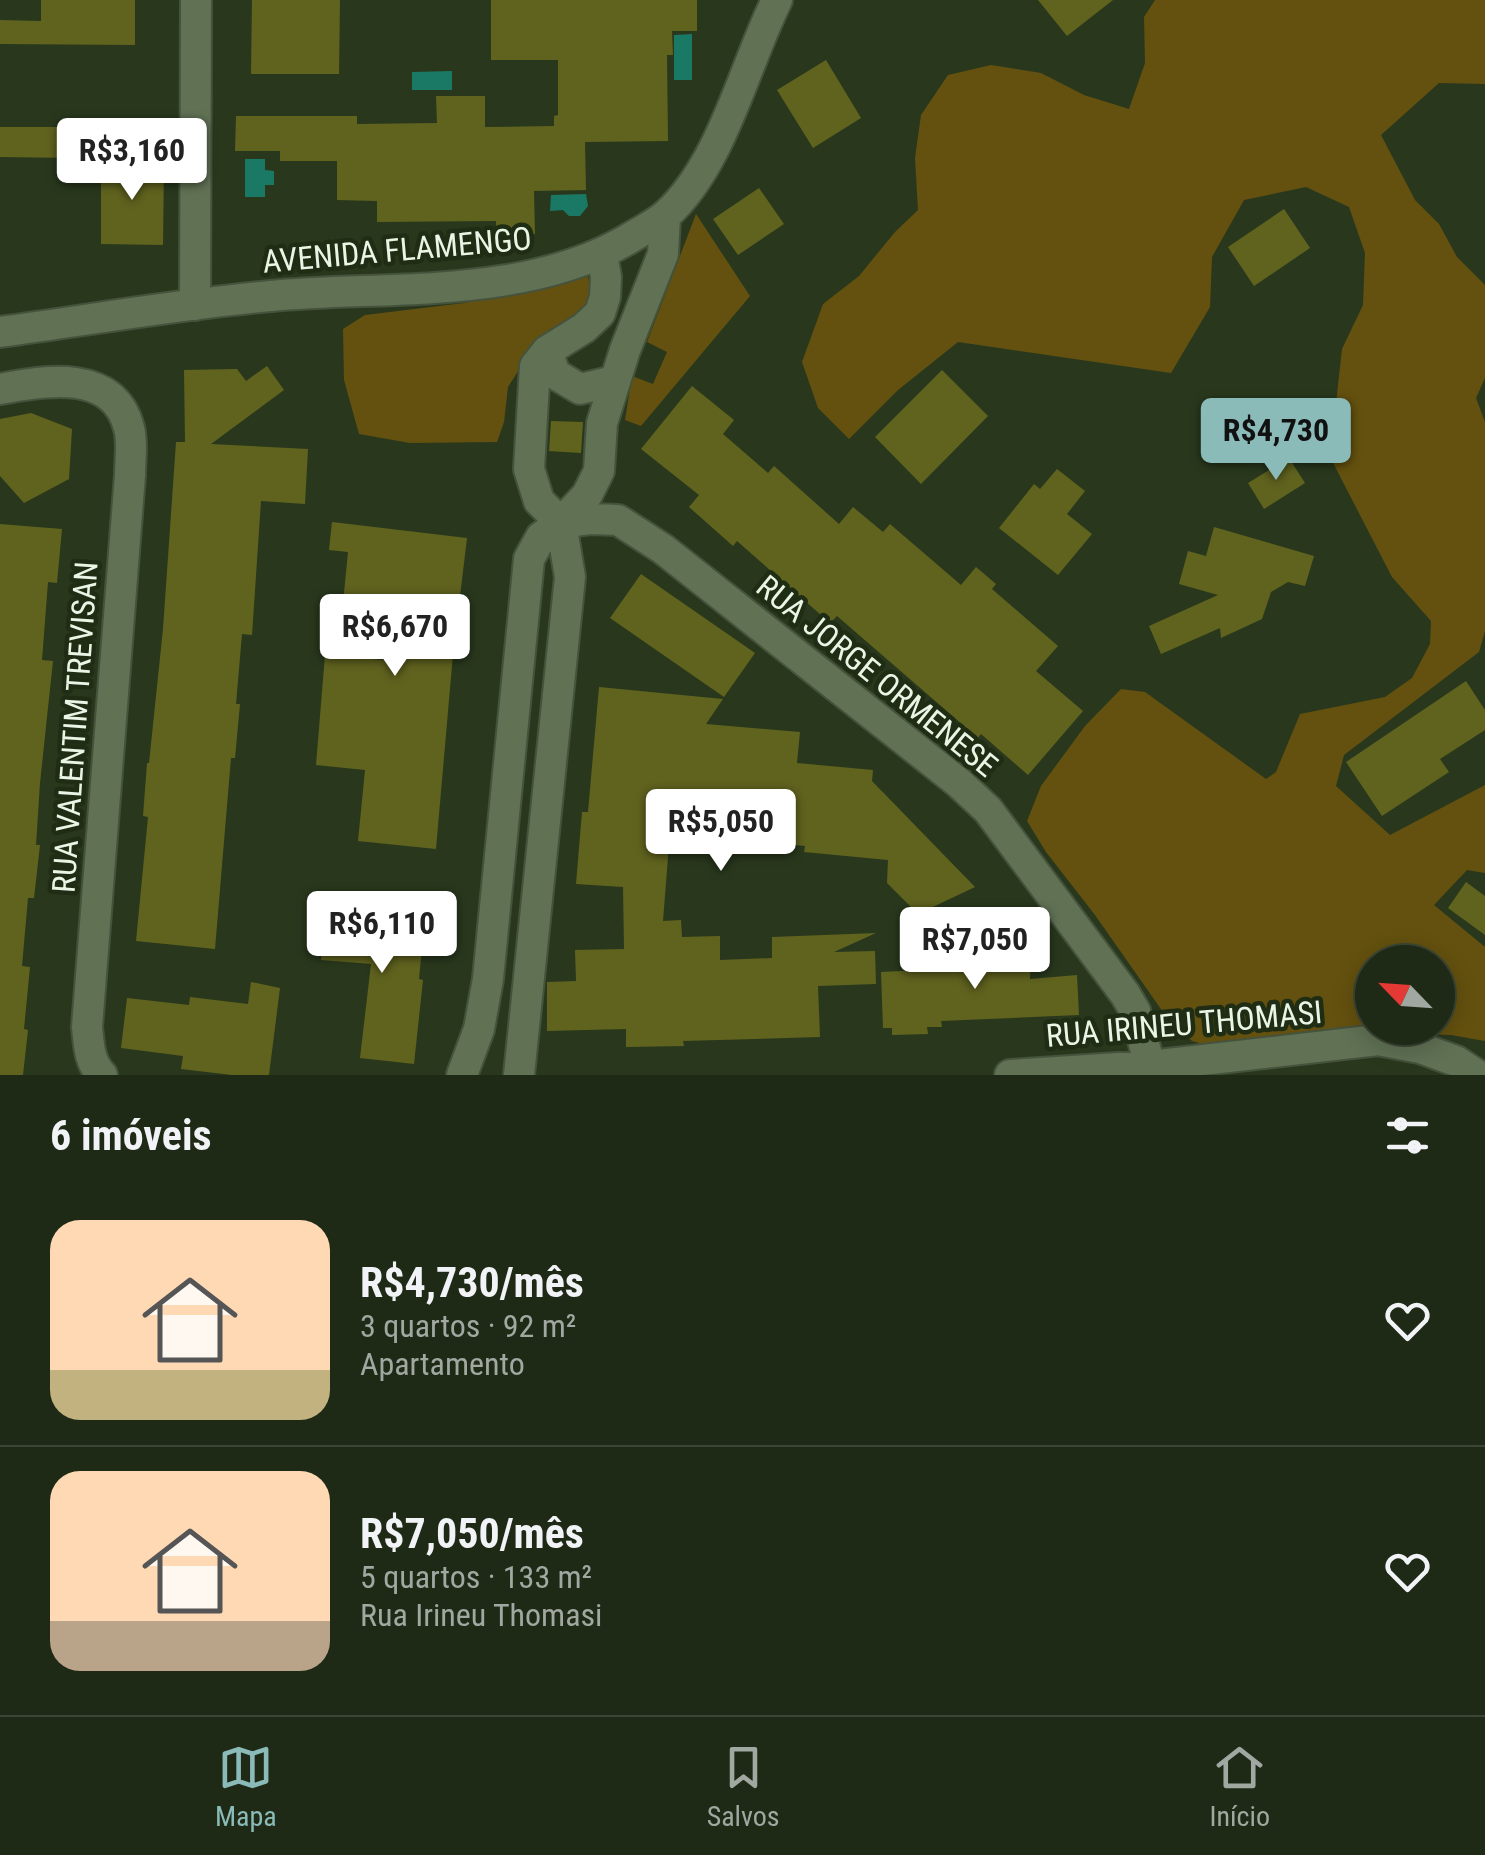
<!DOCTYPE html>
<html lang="pt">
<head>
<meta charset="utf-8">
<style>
  body { margin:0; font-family:"Roboto Condensed",sans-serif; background:#2c3623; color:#f1f3f6; height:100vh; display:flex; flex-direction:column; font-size:38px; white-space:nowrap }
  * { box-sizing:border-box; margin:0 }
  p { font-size:32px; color:#a1a7a1 }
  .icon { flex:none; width:55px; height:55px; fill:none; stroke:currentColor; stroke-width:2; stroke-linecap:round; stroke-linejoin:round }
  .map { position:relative; height:1075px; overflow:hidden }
  .panel { display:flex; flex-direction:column; background:#1f2a16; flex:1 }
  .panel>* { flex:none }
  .needle { width:65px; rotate:295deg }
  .fabs { position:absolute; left:1355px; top:945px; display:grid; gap:20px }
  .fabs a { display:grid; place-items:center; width:100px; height:100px; border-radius:50%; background:#1f2a16; box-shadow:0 5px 25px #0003,0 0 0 2px #3c4635; font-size:50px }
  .price { position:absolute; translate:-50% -85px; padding:0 22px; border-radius:10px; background:#fff; color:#222; font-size:32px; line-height:65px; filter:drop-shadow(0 2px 5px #0008) }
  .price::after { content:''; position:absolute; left:50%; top:60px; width:30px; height:22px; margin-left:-15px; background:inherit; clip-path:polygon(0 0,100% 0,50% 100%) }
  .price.on { background:#8bbbb9; color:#111 }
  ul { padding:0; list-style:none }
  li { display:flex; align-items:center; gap:30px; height:250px; padding:0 50px }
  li+li { border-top:2px solid #3c4635 }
  li span { display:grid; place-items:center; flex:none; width:280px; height:200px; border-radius:30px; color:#555 }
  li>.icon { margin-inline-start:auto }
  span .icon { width:120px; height:120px; fill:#fffc; stroke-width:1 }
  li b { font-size:42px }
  h2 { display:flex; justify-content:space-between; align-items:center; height:120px; padding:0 50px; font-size:42px }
  .menu { display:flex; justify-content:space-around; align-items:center; height:140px; border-top:2px solid #3c4635; background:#1f2a16; font-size:28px; color:#a1a7a1 }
  .menu a { display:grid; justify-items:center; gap:5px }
  .menu .on { color:#8bbbb9 }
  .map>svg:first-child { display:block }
  .green { fill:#64510f; fill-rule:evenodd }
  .water { fill:#1a7965 }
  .building { fill:#60631e }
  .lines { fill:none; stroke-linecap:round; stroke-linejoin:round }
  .minor-casing { stroke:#45523c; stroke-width:34 }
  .minor { stroke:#607154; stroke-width:30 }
  .labels { text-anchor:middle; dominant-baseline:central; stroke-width:9; stroke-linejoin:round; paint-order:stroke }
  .street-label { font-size:32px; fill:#ebf5e5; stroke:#1f2d14 }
</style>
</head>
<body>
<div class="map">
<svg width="1485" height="1075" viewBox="0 0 1485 1075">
  <rect width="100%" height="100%" fill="#29381d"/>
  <path class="green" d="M 1155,0 L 1485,0 L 1485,84 L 1439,83 L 1381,135 L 1415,200 L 1439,224 L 1457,257 L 1485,285 L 1485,378 L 1476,398 L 1485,422 L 1485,631 L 1479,652 L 1344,755 L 1336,786 L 1390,835 L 1485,785 L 1485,873 L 1467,870 L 1434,905 L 1485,947 L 1485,1041 L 1451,1035 L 1365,1032 L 1223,1050 L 1192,1041 L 1163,1012 L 1095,915 L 1046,852 L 1027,821 L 1041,786 L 1085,726 L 1121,689 L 1145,692 L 1266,779 L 1276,772 L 1300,714 L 1385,697 L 1412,678 L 1430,644 L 1431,621 L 1392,577 L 1330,457 L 1342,349 L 1363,305 L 1365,253 L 1349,207 L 1306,187 L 1244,200 L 1212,257 L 1210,307 L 1171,373 L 958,342 L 898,390 L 849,439 L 818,408 L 802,362 L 823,304 L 859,276 L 895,232 L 918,210 L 915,158 L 921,115 L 948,75 L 991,65 L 1041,73 L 1084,95 L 1129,109 L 1145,63 L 1144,17 ZM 1372,962 L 1438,962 L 1438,1028 L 1372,1028 Z
    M 696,214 L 750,296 L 641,426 L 625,420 L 632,376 L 653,384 L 667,352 L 647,342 Z
    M 587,273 L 590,285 L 588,313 L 520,368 L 508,387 L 504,422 L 497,442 L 410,443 L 359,434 L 344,380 L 343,329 L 365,315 L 464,303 Z"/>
  <path class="water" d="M 692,34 L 692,80 L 674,80 L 674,35 Z
    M 452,71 L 452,90 L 412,90 L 412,72 Z
    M 245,159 L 265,159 L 265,170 L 274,171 L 274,185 L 265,185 L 265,197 L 245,197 Z
    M 586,194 L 588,206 L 580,216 L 569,216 L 563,210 L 550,211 L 551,195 Z"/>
  <path class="building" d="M 41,0 L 135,0 L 135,45 L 0,44 L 0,20 L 41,21 Z
    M 252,0 L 340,0 L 339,74 L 251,74 Z
    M 491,0 L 697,0 L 697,31 L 672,31 L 673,55 L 667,55 L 668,141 L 585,142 L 586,190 L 534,191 L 535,234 L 496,235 L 496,221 L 377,222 L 377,201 L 337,200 L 337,161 L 280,161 L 280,151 L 235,151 L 236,116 L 357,116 L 357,124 L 437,123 L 436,96 L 485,96 L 485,127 L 554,126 L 554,116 L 558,115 L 558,60 L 491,60 Z
    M 1038,0 L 1113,0 L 1067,36 Z
    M 826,60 L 861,118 L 813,148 L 777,90 Z
    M 0,127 L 75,127 L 75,158 L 0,157 Z
    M 101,162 L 164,163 L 163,245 L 101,244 Z
    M 759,188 L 784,224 L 738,255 L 713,219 Z
    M 1284,209 L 1310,248 L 1254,286 L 1228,247 Z
    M 267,366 L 284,390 L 211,444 L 308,449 L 305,504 L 261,501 L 252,635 L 242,634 L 236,704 L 240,704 L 235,758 L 231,758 L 215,949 L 136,941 L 148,817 L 143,816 L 147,763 L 149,763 L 163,629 L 176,442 L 185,442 L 184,370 L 237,369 L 246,381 Z
    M 942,370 L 988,416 L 921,484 L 875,437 Z
    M 692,386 L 734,420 L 723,434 L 768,473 L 774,466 L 839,524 L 853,507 L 883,532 L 890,524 L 961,585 L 976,567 L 996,584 L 992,589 L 1058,646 L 1036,671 L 1083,711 L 1028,775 L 981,734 L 978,738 L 837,616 L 830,623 L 737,541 L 733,546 L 689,507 L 699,495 L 641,449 Z
    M 31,413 L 72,429 L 69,479 L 24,503 L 0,476 L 0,419 Z
    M 551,421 L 583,422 L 581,453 L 549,451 Z
    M 1289,458 L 1305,483 L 1264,509 L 1248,483 Z
    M 1057,469 L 1085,491 L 1067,514 L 1092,534 L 1058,575 L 999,528 L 1034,484 L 1040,489 Z
    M 332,522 L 467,538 L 453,654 L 436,849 L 358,841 L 365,770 L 316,765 L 325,655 L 384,660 L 388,618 L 342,613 L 348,552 L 329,550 Z
    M 0,524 L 62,529 L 57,583 L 48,582 L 42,660 L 53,661 L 40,783 L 36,845 L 40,845 L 34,898 L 28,898 L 22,966 L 30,967 L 24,1029 L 28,1030 L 23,1075 L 0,1075 Z
    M 1214,527 L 1314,556 L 1305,586 L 1288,582 L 1271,592 L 1262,619 L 1221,638 L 1220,628 L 1161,654 L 1149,626 L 1218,595 L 1179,584 L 1188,551 L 1206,556 Z
    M 641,574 L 755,653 L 724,697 L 610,618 Z
    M 1466,681 L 1485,710 L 1485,730 L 1440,759 L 1449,772 L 1382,816 L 1346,762 Z
    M 599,687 L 723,699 L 706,724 L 800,732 L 797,763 L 873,770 L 872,781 L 975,887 L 918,914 L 887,883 L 888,860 L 804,852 L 805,846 L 739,840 L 742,812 L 672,806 L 663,921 L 681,920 L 682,937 L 720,936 L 720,960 L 772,958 L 772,937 L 876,933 L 834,952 L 875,951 L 876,984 L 818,986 L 820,1037 L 683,1041 L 684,1046 L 626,1047 L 626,1029 L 547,1031 L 547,982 L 576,981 L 575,950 L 624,949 L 623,887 L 576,884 L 582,812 L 588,812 Z
    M 1466,882 L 1485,896 L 1485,935 L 1448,908 Z
    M 325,909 L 425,917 L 419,979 L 423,980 L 414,1064 L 360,1058 L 371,964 L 321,960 Z
    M 1031,945 L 1030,979 L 1077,975 L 1079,1015 L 941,1021 L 942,1027 L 927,1027 L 928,1034 L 892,1035 L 892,1028 L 883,1028 L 881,972 L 960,968 L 959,948 Z
    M 251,982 L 280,988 L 269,1075 L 232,1075 L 181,1069 L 183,1056 L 121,1048 L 127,998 L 189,1005 L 190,997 L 248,1004 Z"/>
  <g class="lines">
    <defs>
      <path id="minor" d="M 195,305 L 196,0
        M 0,332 C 90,320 180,304 271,296 C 389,285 530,301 635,235 C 645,229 657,223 666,215 C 722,165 744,66 777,0
        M 547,351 L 555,374 L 580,389 L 614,381
        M 0,389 C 46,380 114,369 129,428 C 133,442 130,460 130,475 L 87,1027 C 89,1045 89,1062 102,1075
        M 561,523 L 591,519 L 618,520 L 663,549 L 959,783 L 988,810 L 1125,994 L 1135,1011 L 1150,1066
        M 462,1075 L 479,1029 L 488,979 L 529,559 L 541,537 L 561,523 L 539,501 L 529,469 L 535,366 L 547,351 L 584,328 L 600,313 L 605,297 L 606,277 L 602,254
        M 519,1075 L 570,577 L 561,523 L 587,495 L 599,471 L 602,423 L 625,350 L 663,254 L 665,217
        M 1010,1075 L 1150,1066 L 1378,1040 L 1420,1048 L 1456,1061 L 1477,1075"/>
    </defs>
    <use href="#minor" class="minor-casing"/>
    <use href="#minor" class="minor"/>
  </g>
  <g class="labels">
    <g class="street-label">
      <text transform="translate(397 250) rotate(-5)">AVENIDA FLAMENGO</text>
      <text transform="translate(877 676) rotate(39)">RUA JORGE ORMENESE</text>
      <text transform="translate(75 727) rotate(-86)">RUA VALENTIM TREVISAN</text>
      <text transform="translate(1184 1024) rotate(-5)">RUA IRINEU THOMASI</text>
    </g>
  </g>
</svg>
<div class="fabs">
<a><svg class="needle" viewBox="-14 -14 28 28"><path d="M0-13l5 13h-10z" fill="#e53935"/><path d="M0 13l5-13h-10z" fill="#a1a7a1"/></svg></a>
</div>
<b class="price" style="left:132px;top:203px">R$3,160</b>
<b class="price on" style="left:1276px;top:483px">R$4,730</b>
<b class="price" style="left:395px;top:679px">R$6,670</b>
<b class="price" style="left:721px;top:874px">R$5,050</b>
<b class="price" style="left:382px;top:976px">R$6,110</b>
<b class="price" style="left:975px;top:992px">R$7,050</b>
</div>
<section class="panel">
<h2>6 imóveis<svg class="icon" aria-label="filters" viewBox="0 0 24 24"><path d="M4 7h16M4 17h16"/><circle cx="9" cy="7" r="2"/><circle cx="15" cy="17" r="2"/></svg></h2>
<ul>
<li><span style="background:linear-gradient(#ffd9b3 75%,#c2b280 0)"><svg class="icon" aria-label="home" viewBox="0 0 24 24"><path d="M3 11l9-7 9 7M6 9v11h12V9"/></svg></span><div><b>R$4,730/mês</b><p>3 quartos · 92 m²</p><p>Apartamento</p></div><svg class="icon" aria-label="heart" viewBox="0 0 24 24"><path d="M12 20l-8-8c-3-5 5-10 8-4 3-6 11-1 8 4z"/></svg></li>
<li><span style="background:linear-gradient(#ffd9b3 75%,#b9a48a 0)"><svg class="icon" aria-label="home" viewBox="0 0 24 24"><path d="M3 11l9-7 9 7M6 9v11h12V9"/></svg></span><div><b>R$7,050/mês</b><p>5 quartos · 133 m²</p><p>Rua Irineu Thomasi</p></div><svg class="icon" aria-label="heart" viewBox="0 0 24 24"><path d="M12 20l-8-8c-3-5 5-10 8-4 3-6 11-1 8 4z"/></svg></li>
</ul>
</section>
<nav class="menu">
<a class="on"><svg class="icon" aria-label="map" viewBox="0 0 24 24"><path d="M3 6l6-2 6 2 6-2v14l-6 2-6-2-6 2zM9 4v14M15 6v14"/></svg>Mapa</a>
<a><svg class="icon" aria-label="saved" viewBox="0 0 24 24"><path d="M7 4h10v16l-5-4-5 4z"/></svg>Salvos</a>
<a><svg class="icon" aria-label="home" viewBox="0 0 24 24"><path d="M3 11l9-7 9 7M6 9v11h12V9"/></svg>Início</a>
</nav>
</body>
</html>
